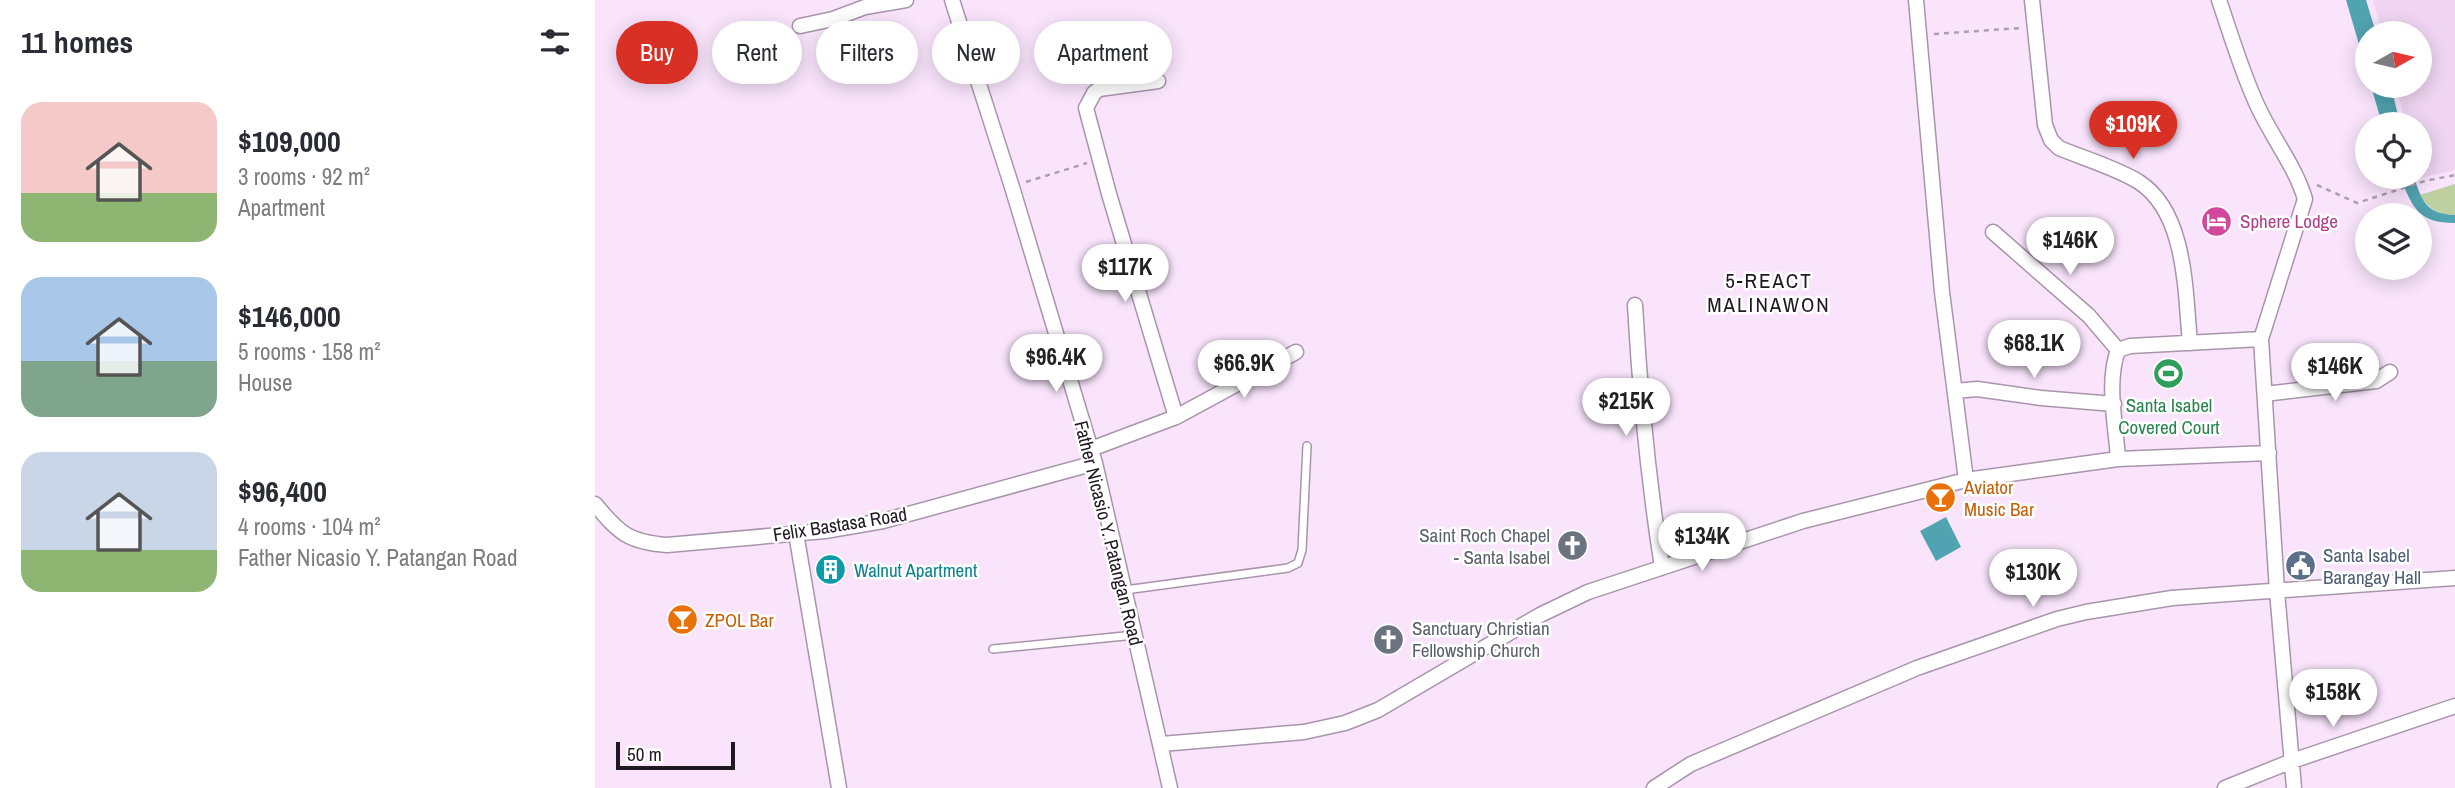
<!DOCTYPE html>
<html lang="en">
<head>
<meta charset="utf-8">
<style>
  body { margin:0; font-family:"Archivo Narrow",sans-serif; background:#f2f2f3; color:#2b2b33; height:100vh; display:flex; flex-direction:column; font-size:26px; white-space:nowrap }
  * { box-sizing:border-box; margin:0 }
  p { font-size:23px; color:#7c7c81 }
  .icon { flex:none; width:38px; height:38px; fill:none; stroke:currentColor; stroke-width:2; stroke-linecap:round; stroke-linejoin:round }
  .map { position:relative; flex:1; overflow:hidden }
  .details { display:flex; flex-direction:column; background:#fff; width:595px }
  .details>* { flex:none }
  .hud { position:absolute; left:21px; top:21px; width:665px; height:63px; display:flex; gap:14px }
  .needle { width:46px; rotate:82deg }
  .controls { position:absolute; left:1760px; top:21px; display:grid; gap:14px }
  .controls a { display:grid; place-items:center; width:77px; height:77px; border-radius:50%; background:#fff; box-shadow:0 4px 18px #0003; font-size:35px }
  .scale { position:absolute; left:21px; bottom:18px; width:119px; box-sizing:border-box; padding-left:7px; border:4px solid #211922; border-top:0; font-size:19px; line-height:24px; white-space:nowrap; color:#211922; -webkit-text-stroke:5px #fff; paint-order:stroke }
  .price { position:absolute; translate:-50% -60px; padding:0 16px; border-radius:24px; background:#fff; color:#222; font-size:23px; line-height:46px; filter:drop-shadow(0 2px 4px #0008) }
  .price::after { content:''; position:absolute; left:50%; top:42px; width:21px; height:16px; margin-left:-10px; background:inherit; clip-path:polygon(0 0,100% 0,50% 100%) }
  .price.active { background:#d93025; color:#fff }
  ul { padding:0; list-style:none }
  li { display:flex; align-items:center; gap:21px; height:175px; padding:0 21px }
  li span { display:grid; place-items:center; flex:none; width:196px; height:140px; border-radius:21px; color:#555 }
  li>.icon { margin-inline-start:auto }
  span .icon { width:84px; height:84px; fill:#fffc; stroke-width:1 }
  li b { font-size:30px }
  h2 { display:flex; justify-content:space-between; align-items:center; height:84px; padding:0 21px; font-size:30px }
  .tag { padding:0 24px; border-radius:32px; background:#fff; box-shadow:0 4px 18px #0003; font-size:24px; line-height:63px }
  .tag.active { background:#d93025; color:#fff }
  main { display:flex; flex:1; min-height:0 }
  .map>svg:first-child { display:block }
  .built { fill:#efd5f2 }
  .green { fill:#bed09f }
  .water { fill:#50a3b0 }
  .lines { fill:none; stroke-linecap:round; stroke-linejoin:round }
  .service-casing { stroke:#a895ab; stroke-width:10 }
  .minor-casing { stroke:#a895ab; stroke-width:17 }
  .path { stroke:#ae9db0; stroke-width:2.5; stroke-dasharray:5 5; stroke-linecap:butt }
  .service { stroke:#fff; stroke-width:7 }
  .minor { stroke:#fff; stroke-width:14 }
  .labels { text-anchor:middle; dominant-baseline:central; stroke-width:5; stroke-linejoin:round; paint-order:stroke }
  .hotel-label { font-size:19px; fill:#b23c85; stroke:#fff; text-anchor:start }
  .leisure-label { font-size:19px; fill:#27864d; stroke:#fff }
  .food-label { font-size:19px; fill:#c56008; stroke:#fff; text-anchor:start }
  .street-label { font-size:19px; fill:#211922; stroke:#fff }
  .worship-label { font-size:19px; fill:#5b616d; stroke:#fff; text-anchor:end }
  .service-label { font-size:19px; fill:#4e5e75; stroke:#fff; text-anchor:start }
  .culture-label { font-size:19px; fill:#0d838f; stroke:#fff; text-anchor:start }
  .neighbourhood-label { font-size:21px; letter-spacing:2px; fill:#211922; stroke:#fff }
</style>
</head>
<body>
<main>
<section class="details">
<h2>11 homes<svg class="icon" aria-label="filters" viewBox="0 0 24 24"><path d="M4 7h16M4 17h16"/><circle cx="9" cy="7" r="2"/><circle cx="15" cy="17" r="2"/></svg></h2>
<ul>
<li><span style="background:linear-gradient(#f6c9c9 65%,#8fb573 0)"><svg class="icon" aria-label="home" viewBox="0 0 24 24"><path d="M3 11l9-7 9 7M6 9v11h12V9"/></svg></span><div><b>$109,000</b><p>3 rooms · 92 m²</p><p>Apartment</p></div></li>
<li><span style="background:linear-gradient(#a9c7e8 60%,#7fa58c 0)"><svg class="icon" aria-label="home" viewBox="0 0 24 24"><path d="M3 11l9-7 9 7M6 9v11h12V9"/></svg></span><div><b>$146,000</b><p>5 rooms · 158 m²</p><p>House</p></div></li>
<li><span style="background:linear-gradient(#c9d6e8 70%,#8fb573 0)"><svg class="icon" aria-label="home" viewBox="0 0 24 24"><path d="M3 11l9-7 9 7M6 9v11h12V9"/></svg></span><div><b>$96,400</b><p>4 rooms · 104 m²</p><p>Father Nicasio Y. Patangan Road</p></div></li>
</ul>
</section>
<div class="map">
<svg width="1860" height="788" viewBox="0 0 1860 788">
  <rect width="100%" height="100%" fill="#f9e4fc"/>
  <path class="built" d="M 1778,0 L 1860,0 L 1860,170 L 1825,178 L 1825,124 L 1811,124 L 1801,86 L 1825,86 L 1825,33 L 1787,33 Z"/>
  <path class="green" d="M 1860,184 L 1860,215 C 1842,214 1835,210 1825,195 Z"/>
  <path class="water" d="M 1751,0 L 1771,0 L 1781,33 L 1773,33 L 1773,75 Z
    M 1776,86 L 1796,86 L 1805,124 L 1787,124 Z
    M 1805,177 L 1819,177 C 1827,202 1832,214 1860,215 L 1860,223 C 1823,223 1818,208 1805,177 Z
    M 1351,517 L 1366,547 L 1341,561 L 1325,531 Z"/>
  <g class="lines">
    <defs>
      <path id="service" d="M 530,590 L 693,568 L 703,563 L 707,550 L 712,446
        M 398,649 L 540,635"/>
      <path id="minor" d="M 357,0 L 417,187 L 500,463 L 575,788
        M 1321,0 L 1347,292 L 1371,480
        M 1437,0 L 1450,125 L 1456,140 L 1464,148 C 1488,158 1524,169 1544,182 C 1592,213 1590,293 1595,343
        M 1624,0 C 1636,35 1647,73 1663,107 C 1678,139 1700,166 1710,199 L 1666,339 L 1682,591 L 1699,788
        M 205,26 L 238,19 L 270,7 L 311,0
        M 1398,232 L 1494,316 L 1523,350
        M 1040,305 C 1045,395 1053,478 1067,567
        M 1360,391 L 1382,389 L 1446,398 L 1519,404
        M 1670,394 L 1781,381 L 1795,372
        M 581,417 L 701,352
        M 496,449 L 581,417 L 514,194 L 491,108 L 499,93 L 504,89 L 563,81
        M 1523,459 C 1521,425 1511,383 1523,350 L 1535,346 L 1666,339
        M 0,504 C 24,533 33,542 72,545 L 230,531 L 288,521 L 500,463
        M 201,533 L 244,788
        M 566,744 L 709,732 L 750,723 L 783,710 L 945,615 L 993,592 L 1208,521 L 1371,480 L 1523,459 L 1674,453
        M 1059,788 L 1096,764 L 1322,668 L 1462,619 L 1491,612 L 1577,598 L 1860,578
        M 1630,788 L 1697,761 L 1860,706"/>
    </defs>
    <use href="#service" class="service-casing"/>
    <use href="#minor" class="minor-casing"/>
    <path class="path" d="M 1339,34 L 1426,28
      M 431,182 L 492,163
      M 1722,185 L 1762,203 L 1830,181 L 1860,175"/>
    <use href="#service" class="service"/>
    <use href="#minor" class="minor"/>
  </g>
  <defs>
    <symbol id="hotel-disc" viewBox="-11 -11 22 22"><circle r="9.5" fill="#d1479c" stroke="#fff"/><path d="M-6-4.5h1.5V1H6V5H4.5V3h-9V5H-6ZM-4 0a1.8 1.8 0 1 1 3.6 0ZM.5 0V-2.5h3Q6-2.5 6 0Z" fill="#fff"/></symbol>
    <symbol id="stadium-disc" viewBox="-11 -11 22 22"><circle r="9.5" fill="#2e9e5b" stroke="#fff"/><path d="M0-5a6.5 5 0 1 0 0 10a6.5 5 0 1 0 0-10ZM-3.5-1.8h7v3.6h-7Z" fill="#fff"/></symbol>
    <symbol id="bar-disc" viewBox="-11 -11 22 22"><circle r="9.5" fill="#e8710a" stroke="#fff"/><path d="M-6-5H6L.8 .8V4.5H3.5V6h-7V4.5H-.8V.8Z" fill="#fff"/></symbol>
    <symbol id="church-disc" viewBox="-11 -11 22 22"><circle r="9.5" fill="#6b7280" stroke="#fff"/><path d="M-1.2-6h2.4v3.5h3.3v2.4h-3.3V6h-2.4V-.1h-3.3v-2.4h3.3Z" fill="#fff"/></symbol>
    <symbol id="civic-disc" viewBox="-11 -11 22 22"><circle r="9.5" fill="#5c6f8a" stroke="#fff"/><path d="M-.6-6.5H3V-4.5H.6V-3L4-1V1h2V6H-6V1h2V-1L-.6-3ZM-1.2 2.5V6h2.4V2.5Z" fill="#fff"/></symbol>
    <symbol id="building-disc" viewBox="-11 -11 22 22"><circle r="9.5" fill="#0f9aa8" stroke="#fff"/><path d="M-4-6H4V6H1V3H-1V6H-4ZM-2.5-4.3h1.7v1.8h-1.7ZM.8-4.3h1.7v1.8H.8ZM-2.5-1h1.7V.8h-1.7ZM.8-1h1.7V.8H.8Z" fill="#fff"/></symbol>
  </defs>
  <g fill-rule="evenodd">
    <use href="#hotel-disc" x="1604" y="204" width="35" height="35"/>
    <use href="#stadium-disc" x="1556" y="356" width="35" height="35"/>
    <use href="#bar-disc" x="1328" y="480" width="35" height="35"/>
    <use href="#church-disc" x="960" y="528" width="35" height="35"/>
    <use href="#civic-disc" x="1688" y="548" width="35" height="35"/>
    <use href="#building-disc" x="218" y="552" width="35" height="35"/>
    <use href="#bar-disc" x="70" y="602" width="35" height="35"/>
    <use href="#church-disc" x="776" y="622" width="35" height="35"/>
  </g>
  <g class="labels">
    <g class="hotel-label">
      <text x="1645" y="221">Sphere Lodge</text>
    </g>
    <g class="leisure-label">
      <text x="1574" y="405">Santa Isabel<tspan x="1574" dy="22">Covered Court</tspan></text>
    </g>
    <g class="food-label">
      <text x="1369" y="487">Aviator<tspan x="1369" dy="22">Music Bar</tspan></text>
      <text x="110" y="620">ZPOL Bar</text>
    </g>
    <g class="street-label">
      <text transform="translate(245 524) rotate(-9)">Felix Bastasa Road</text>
      <text transform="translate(514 533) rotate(76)">Father Nicasio Y. Patangan Road</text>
    </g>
    <g class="worship-label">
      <text x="955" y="535">Saint Roch Chapel<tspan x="955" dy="22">- Santa Isabel</tspan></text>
      <text x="817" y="628" text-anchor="start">Sanctuary Christian<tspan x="817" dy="22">Fellowship Church</tspan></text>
    </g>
    <g class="service-label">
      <text x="1728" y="555">Santa Isabel<tspan x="1728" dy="22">Barangay Hall</tspan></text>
    </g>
    <g class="culture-label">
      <text x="259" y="570">Walnut Apartment</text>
    </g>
    <g class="neighbourhood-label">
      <text x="1174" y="280">5-REACT<tspan x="1174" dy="24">MALINAWON</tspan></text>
    </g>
  </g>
</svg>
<div class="controls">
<a><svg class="needle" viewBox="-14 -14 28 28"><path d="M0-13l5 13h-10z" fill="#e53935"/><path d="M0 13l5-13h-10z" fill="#7c7c81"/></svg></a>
<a><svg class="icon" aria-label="locate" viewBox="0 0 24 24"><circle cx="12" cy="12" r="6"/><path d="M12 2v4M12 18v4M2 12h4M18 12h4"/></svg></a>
<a><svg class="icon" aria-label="layers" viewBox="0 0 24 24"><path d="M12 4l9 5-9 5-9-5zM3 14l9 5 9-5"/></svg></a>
</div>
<div class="scale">50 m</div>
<b class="price active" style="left:1538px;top:161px">$109K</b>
<b class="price" style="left:1475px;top:277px">$146K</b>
<b class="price" style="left:530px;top:304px">$117K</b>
<b class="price" style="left:1439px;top:380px">$68.1K</b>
<b class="price" style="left:461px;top:394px">$96.4K</b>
<b class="price" style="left:649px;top:400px">$66.9K</b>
<b class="price" style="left:1740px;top:403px">$146K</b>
<b class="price" style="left:1031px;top:438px">$215K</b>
<b class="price" style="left:1107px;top:573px">$134K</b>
<b class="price" style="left:1438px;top:609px">$130K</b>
<b class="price" style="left:1738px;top:729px">$158K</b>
<div class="hud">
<a class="tag active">Buy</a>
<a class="tag">Rent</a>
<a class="tag">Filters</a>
<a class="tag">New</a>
<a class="tag">Apartment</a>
</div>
</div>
</main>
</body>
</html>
